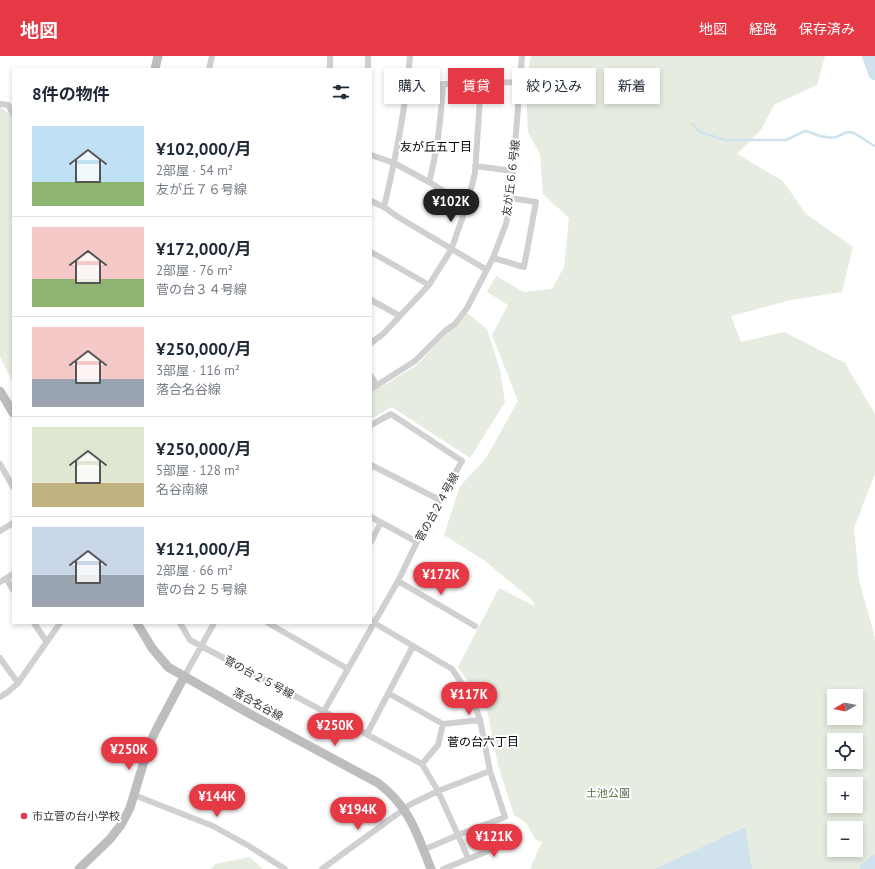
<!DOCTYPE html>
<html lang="ja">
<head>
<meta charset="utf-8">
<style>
  body { margin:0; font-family:"PT Sans","Noto Sans JP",sans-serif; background:#f2f2f3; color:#1f2937; height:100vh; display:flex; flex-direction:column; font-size:15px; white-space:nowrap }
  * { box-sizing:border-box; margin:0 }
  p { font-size:13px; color:#747a83 }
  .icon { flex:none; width:22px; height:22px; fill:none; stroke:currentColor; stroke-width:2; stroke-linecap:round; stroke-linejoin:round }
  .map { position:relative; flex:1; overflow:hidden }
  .sheet { position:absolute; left:12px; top:12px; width:360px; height:556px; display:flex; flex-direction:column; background:#fff; border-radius:0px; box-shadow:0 2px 6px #0003 }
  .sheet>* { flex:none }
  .banner { position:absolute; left:384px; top:12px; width:380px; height:36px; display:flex; gap:8px }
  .needle { width:26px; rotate:261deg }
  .tools { position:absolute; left:827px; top:633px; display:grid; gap:8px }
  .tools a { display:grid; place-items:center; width:36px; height:36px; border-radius:0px; background:#fff; box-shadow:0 2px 6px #0003; font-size:20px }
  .price { position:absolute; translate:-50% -34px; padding:0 9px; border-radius:14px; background:#e63946; color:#fff; font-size:13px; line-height:26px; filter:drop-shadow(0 1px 2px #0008) }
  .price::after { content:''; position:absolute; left:50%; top:24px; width:12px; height:9px; margin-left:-6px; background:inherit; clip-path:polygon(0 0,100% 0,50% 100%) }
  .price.on { background:#222; color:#fff }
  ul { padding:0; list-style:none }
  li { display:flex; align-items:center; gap:12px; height:100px; padding:0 20px }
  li+li { border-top:1px solid #e0e1e3 }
  li span { display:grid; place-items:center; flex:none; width:112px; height:80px; border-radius:0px; color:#555 }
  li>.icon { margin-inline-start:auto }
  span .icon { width:48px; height:48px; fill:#fffc; stroke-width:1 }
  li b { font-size:17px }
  h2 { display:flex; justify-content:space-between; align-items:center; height:48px; padding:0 20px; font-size:17px }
  .chip { padding:0 14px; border-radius:0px; background:#fff; box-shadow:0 2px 6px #0003; font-size:14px; line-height:36px }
  .chip.on { background:#e63946; color:#fff }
  header { display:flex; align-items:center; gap:24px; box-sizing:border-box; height:56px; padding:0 20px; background:#e63946; color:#fff }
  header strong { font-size:19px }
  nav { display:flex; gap:22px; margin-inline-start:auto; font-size:14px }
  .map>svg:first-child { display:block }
  .green { fill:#e6ecdf; fill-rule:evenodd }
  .water { fill:#cfe2ee }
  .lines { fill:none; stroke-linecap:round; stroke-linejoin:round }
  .stream { stroke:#cfe2ee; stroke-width:2.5 }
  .river { stroke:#cfe2ee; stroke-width:14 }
  .street { stroke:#d0d0d0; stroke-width:6 }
  .secondary { stroke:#bdbdbd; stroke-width:9 }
  .poi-dot { fill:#e63946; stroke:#fff; stroke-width:1.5 }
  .labels { text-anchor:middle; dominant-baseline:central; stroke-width:4; stroke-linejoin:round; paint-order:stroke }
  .street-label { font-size:11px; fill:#333; stroke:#fff }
  .park-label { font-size:11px; fill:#56703f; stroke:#fff }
  .poi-label { font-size:11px; fill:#333; stroke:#fff; text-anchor:start }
  .neighbourhood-label { font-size:12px; fill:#000; stroke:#fff }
</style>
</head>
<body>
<header>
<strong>地図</strong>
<nav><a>地図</a><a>経路</a><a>保存済み</a></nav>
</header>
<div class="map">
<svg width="875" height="813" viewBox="0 0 875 813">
  <rect width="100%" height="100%" fill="#fff"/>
  <path class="green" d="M 531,0 L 825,0 L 817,29 L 774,49 L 761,74 L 737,98 L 783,125 L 806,158 L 853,191 L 842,236 L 791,244 L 731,260 L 741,286 L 784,276 L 845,307 L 875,358 L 875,418 L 854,472 L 859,524 L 875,582 L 875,813 L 530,813 L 542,786 L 536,784 L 525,766 L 514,759 L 498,709 L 487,654 L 458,611 L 499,532 L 535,550 L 532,544 L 485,505 L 444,479 L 460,430 L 486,402 L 518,345 L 492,279 L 508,249 L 487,236 L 496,220 L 524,236 L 552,233 L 564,211 L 569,162 L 543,138 L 540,98 L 528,76 L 526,30 ZM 834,640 L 856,640 L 856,662 L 834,662 ZM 834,684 L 856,684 L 856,706 L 834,706 ZM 834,728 L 856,728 L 856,750 L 834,750 ZM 834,772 L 856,772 L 856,794 L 834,794 Z
    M 0,50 L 13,62 L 13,327 L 0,301 Z
    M 466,256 L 487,273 L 500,314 L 505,346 L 470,402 L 392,351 L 371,363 L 371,337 L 416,310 Z
    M 250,801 L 262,813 L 211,813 L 215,808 Z"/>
  <path class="water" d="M 745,771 L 752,813 L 655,813 Z"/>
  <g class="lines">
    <path class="stream" d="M 693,68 L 700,76 L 725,84 L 786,84 L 805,75 C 814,77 826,84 836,81 C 843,79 846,74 853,77 C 861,80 868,87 875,90"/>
    <path class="river" d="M 869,0 L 875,17
      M 867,813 L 875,806"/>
    <path class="street" d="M 330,0 L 330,13
      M 368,0 L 368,13
      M 209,13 L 212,0
      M 408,29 L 521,26
      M 0,48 L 8,49 L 13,58
      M 371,99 L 394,107 L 429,126 L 467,149
      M 475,110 L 513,115
      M 429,126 C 438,94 441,62 443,29
      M 371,145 L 384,151 L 398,161 L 487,214
      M 384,151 C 396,101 406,51 410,0
      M 371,196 L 429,229
      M 493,202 L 524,211 L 536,146 L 511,142
      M 371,244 L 400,260
      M 371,287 L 383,278 L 429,229 L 451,194 L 467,149 L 475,117 L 481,27
      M 371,320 L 377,330
      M 371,333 L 415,305 L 446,274 L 455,268 L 467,252 L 493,202 L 506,168 L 511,142 L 522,0
      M 0,408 L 13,431
      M 371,409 L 440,444
      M 371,461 L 417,486
      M 0,475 L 13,467
      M 371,486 L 381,466
      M 6,522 L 13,534
      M 398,525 L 475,570
      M 0,526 L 13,518
      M 34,567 L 46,585
      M 180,567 L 190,584 L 422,708 L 438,735 L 458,779 L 505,761 L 490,715
      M 268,567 L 348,613
      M 0,602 L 18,627
      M 184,621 L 214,567
      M 388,637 L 443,668 L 480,664
      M 0,641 L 8,636 L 18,627 L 60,567
      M 324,655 L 398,525 L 417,486 L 462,405 L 391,358 L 371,369
      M 367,678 L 413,590
      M 422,708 L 438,689 L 443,668
      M 134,739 L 213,770 L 249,790 L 285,813
      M 423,794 L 458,779 L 468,802
      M 322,813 L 411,748 L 438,735 L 490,715 L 480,664 L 473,644 L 452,613 L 371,565
      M 443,813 L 513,785"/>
    <path class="secondary" d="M 155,13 L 158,0
      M 0,335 L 13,357
      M 137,567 L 152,592 L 168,611 L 250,658 L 378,727 C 410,751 417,778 431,813
      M 79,813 L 110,783 L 121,769 L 130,752 L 148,692 L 155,676 L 184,621"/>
  </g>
  <circle class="poi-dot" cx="24" cy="760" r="4"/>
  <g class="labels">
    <g class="street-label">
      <text transform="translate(511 122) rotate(-83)">友が丘６６号線</text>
      <text transform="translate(437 451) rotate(-61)">菅の台２４号線</text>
      <text transform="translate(259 621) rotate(28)">菅の台２５号線</text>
      <text transform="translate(258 648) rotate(29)">落合名谷線</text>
    </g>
    <g class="park-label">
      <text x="608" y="737">土池公園</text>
    </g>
    <g class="poi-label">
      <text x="32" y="760">市立菅の台小学校</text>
    </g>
    <g class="neighbourhood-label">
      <text x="436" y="90">友が丘五丁目</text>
      <text x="483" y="685">菅の台六丁目</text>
    </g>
  </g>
</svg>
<div class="tools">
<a><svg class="needle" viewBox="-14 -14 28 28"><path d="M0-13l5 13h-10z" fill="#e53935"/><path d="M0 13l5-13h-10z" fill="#747a83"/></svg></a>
<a><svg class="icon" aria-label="locate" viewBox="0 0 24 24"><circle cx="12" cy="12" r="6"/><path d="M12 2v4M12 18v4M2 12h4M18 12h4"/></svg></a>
<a>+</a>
<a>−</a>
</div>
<b class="price on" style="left:451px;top:167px">¥102K</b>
<b class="price" style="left:441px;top:540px">¥172K</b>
<b class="price" style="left:469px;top:660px">¥117K</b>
<b class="price" style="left:335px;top:691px">¥250K</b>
<b class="price" style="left:129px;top:715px">¥250K</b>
<b class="price" style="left:217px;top:762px">¥144K</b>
<b class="price" style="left:358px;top:775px">¥194K</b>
<b class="price" style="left:494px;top:802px">¥121K</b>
<div class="banner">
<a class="chip">購入</a>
<a class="chip on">賃貸</a>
<a class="chip">絞り込み</a>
<a class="chip">新着</a>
</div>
<section class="sheet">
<h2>8件の物件<svg class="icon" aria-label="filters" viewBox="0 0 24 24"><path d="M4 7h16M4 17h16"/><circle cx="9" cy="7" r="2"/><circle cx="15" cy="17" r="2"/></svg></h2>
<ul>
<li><span style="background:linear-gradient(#bfe0f5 70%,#8fb573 0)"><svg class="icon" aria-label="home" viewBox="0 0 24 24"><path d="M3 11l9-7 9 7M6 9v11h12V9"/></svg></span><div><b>¥102,000/月</b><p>2部屋 · 54 m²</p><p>友が丘７６号線</p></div></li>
<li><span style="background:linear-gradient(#f6c9c9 65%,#8fb573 0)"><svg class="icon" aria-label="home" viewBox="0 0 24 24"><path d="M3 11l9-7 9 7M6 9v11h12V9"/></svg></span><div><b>¥172,000/月</b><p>2部屋 · 76 m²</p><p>菅の台３４号線</p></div></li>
<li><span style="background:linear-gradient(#f6c9c9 65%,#9aa5b1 0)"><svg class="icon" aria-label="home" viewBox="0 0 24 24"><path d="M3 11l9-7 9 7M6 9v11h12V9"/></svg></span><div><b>¥250,000/月</b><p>3部屋 · 116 m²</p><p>落合名谷線</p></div></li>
<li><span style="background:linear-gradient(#dfe7d0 70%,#c2b280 0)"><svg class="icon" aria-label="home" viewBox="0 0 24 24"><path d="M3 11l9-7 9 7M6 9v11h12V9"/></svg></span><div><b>¥250,000/月</b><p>5部屋 · 128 m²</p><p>名谷南線</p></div></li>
<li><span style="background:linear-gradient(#c9d6e8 60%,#9aa5b1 0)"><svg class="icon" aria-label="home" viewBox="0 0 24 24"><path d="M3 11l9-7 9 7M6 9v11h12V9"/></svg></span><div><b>¥121,000/月</b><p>2部屋 · 66 m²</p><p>菅の台２５号線</p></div></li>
</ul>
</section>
</div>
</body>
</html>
